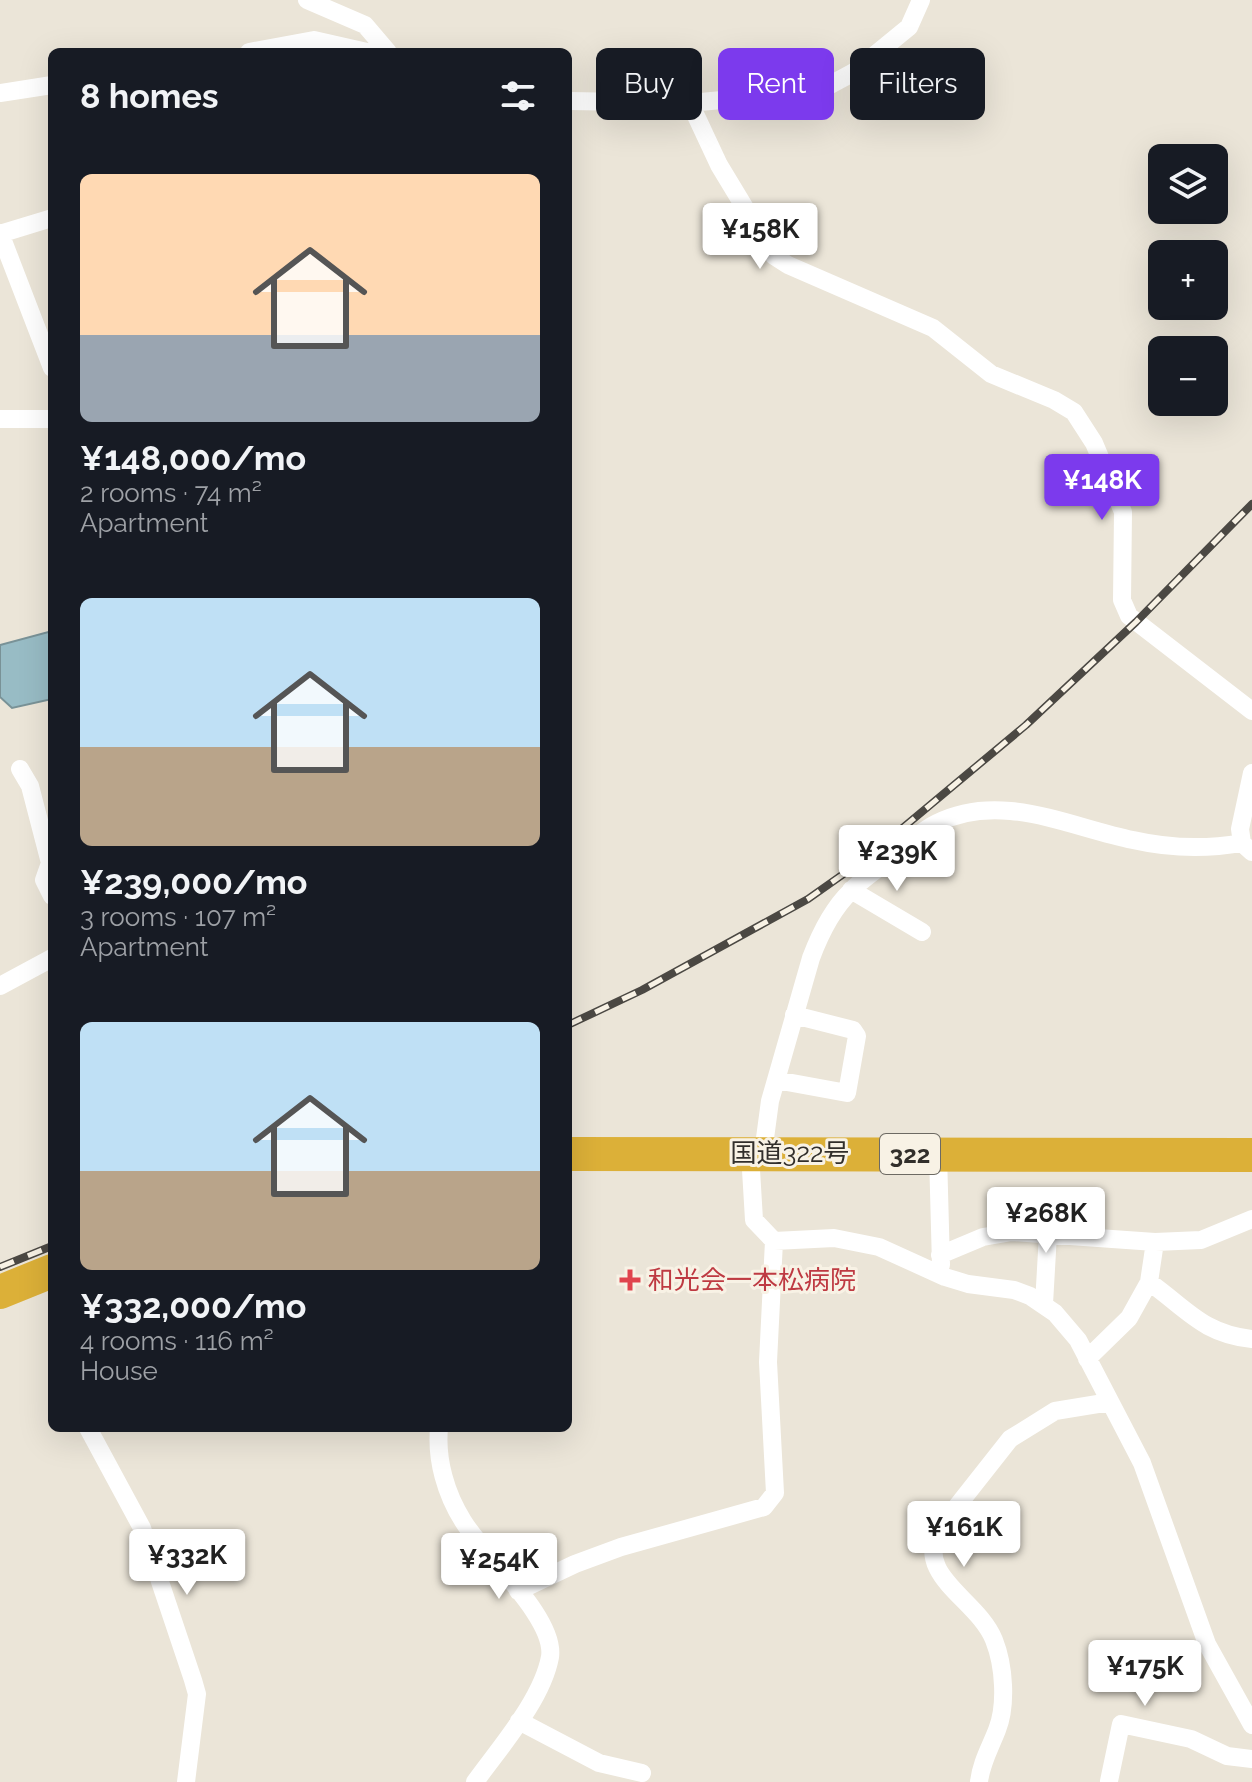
<!DOCTYPE html>
<html lang="en">
<head>
<meta charset="utf-8">
<style>
  body { margin:0; font-family:Raleway,"Noto Sans JP",sans-serif; background:#242831; color:#f1f3f6; height:100vh; display:flex; flex-direction:column; font-size:30px; white-space:nowrap }
  * { box-sizing:border-box; margin:0 }
  p { font-size:26px; color:#9ea1a6 }
  .icon { flex:none; width:44px; height:44px; fill:none; stroke:currentColor; stroke-width:2; stroke-linecap:round; stroke-linejoin:round }
  .map { position:relative; flex:1; overflow:hidden }
  .side { position:absolute; left:48px; top:48px; width:524px; height:1384px; display:flex; flex-direction:column; background:#171b24; border-radius:12px; box-shadow:0 8px 32px #0002 }
  .side>* { flex:none }
  .guide { position:absolute; left:596px; top:48px; width:536px; height:72px; display:flex; gap:16px }
  .tools { position:absolute; left:1148px; top:144px; display:grid; gap:16px }
  .tools a { display:grid; place-items:center; width:80px; height:80px; border-radius:12px; background:#171b24; box-shadow:0 8px 32px #0002; font-size:40px }
  .price { position:absolute; translate:-50% -68px; padding:0 18px; border-radius:8px; background:#fff; color:#222; font-size:26px; line-height:52px; filter:drop-shadow(0 2px 4px #0008) }
  .price::after { content:''; position:absolute; left:50%; top:48px; width:24px; height:18px; margin-left:-12px; background:inherit; clip-path:polygon(0 0,100% 0,50% 100%) }
  .price.selected { background:#7c3aed; color:#fff }
  ul { padding:0; list-style:none }
  li { display:grid; align-content:center; gap:16px; height:424px; padding:0 32px }
  li span { display:grid; place-items:center; height:248px; border-radius:12px; color:#555 }
  li>.icon { margin-inline-start:auto }
  span .icon { width:144px; height:144px; fill:#fffc; stroke-width:1 }
  li b { font-size:34px }
  h2 { display:flex; justify-content:space-between; align-items:center; height:96px; padding:0 32px; font-size:34px }
  .tag { padding:0 28px; border-radius:12px; background:#171b24; box-shadow:0 8px 32px #0002; font-size:28px; line-height:72px }
  .tag.selected { background:#7c3aed; color:#fff }
  .map>svg:first-child { display:block }
  .water { fill:#98bcc5; stroke:#799297; stroke-width:2 }
  .lines { fill:none; stroke-linecap:round; stroke-linejoin:round }
  .street { stroke:#fff; stroke-width:18 }
  .highway { stroke:#dcb038; stroke-width:34 }
  .rail-casing { stroke:#4b4843; stroke-width:8 }
  .rail { stroke:#f8f2e5; stroke-width:5; stroke-dasharray:15; stroke-linecap:butt }
  .health-dot { fill:#e0444e; stroke:#f8f2e5; stroke-width:3 }
  .labels { text-anchor:middle; dominant-baseline:central; stroke-width:6; stroke-linejoin:round; paint-order:stroke }
  .shield { fill:#f8f2e5; stroke:#6d6a63; stroke-width:2 }
  .shield-label { font-size:24px; font-weight:bold; fill:#322f2b }
  .street-label { font-size:26px; fill:#322f2b; stroke:#f8f2e5 }
  .health-label { font-size:26px; fill:#be3a42; stroke:#f8f2e5; text-anchor:start }
</style>
</head>
<body>
<div class="map">
<svg width="1252" height="1782" viewBox="0 0 1252 1782">
  <rect width="100%" height="100%" fill="#ebe5d8"/>
  <path class="water" d="M 52,631 L 52,699 L 12,708 L 0,697 L 0,645 Z"/>
  <g class="lines">
    <path class="street" d="M 307,0 L 365,25 L 388,52
      M 249,52 L 314,40 L 367,52
      M 0,93 L 52,85
      M 568,101 L 690,103 L 786,94 L 830,85 L 854,72 L 909,27 L 921,0
      M 690,103 L 719,165 L 774,256 L 788,265 L 933,328 L 991,374 L 1054,400 L 1074,412 L 1094,443 L 1123,512 L 1122,600 L 1129,616 L 1252,711
      M 0,233 L 52,368
      M 0,234 L 52,218
      M 0,419 L 52,419
      M 20,769 L 30,786 L 50,863 L 44,880 L 52,896
      M 1252,773 L 1240,829 L 1242,843 L 1252,852
      M 851,890 L 922,932
      M 0,986 L 52,958
      M 776,1080 L 847,1093 L 857,1036 L 853,1030 L 794,1015
      M 763,1153 L 770,1101 L 811,958 C 820,934 832,909 851,891 C 862,879 877,870 889,860 C 904,847 919,832 937,823 C 1001,791 1069,827 1133,840 C 1168,848 1207,849 1242,843
      M 938,1154 L 941,1265
      M 774,1241 L 834,1238 L 879,1247 L 945,1277 L 968,1284 L 1014,1290 L 1030,1296 L 1055,1313 L 1078,1340 L 1142,1463 L 1207,1644 L 1252,1725
      M 1155,1242 L 1201,1240 L 1252,1219
      M 940,1255 L 983,1237 L 1012,1232 L 1155,1242 L 1149,1282
      M 1044,1304 L 1048,1234
      M 1087,1359 L 1129,1318 L 1149,1282 C 1187,1309 1203,1334 1252,1339
      M 88,1428 L 142,1528 L 193,1680 L 197,1694 L 186,1782
      M 439,1428 C 436,1460 446,1494 463,1521 C 484,1556 556,1618 550,1657 C 542,1700 500,1747 475,1782
      M 518,1591 L 575,1564 L 621,1547 L 764,1507 L 775,1493 L 768,1362 L 774,1241 L 754,1220 L 750,1153
      M 519,1721 L 599,1763 L 642,1773
      M 1109,1781 L 1121,1724 L 1191,1739 L 1227,1756 L 1252,1759
      M 979,1782 C 981,1763 990,1748 997,1730 C 1007,1705 1004,1665 994,1640 C 977,1598 914,1577 939,1529 L 1010,1439 L 1055,1411 L 1110,1402"/>
    <path class="highway" d="M 568,1154 L 1252,1155
      M 0,1292 L 52,1271"/>
    <defs>
      <path id="rail" d="M 568,1025 L 642,990 L 808,899 L 869,856 L 1026,725 L 1136,622 L 1252,504
        M 0,1267 L 52,1246"/>
    </defs>
    <use href="#rail" class="rail-casing"/>
    <use href="#rail" class="rail"/>
  </g>
  <path class="health-dot" d="M626 1268h8v8h8v8h-8v8h-8v-8h-8v-8h8z"/>
  <g class="labels">
    <rect class="shield" x="880" y="1134" width="60" height="40" rx="6"/>
    <g class="shield-label">
      <text x="910" y="1154">322</text>
    </g>
    <g class="street-label">
      <text x="790" y="1153">国道322号</text>
    </g>
    <g class="health-label">
      <text x="648" y="1280">和光会一本松病院</text>
    </g>
  </g>
</svg>
<div class="tools">
<a><svg class="icon" aria-label="layers" viewBox="0 0 24 24"><path d="M12 4l9 5-9 5-9-5zM3 14l9 5 9-5"/></svg></a>
<a>+</a>
<a>−</a>
</div>
<b class="price" style="left:760px;top:271px">¥158K</b>
<b class="price selected" style="left:1102px;top:522px">¥148K</b>
<b class="price" style="left:897px;top:893px">¥239K</b>
<b class="price" style="left:1046px;top:1255px">¥268K</b>
<b class="price" style="left:964px;top:1569px">¥161K</b>
<b class="price" style="left:187px;top:1597px">¥332K</b>
<b class="price" style="left:499px;top:1601px">¥254K</b>
<b class="price" style="left:1145px;top:1708px">¥175K</b>
<div class="guide">
<a class="tag">Buy</a>
<a class="tag selected">Rent</a>
<a class="tag">Filters</a>
</div>
<section class="side">
<h2>8 homes<svg class="icon" aria-label="filters" viewBox="0 0 24 24"><path d="M4 7h16M4 17h16"/><circle cx="9" cy="7" r="2"/><circle cx="15" cy="17" r="2"/></svg></h2>
<ul>
<li><span style="background:linear-gradient(#ffd9b3 65%,#9aa5b1 0)"><svg class="icon" aria-label="home" viewBox="0 0 24 24"><path d="M3 11l9-7 9 7M6 9v11h12V9"/></svg></span><div><b>¥148,000/mo</b><p>2 rooms · 74 m²</p><p>Apartment</p></div></li>
<li><span style="background:linear-gradient(#bfe0f5 60%,#b9a48a 0)"><svg class="icon" aria-label="home" viewBox="0 0 24 24"><path d="M3 11l9-7 9 7M6 9v11h12V9"/></svg></span><div><b>¥239,000/mo</b><p>3 rooms · 107 m²</p><p>Apartment</p></div></li>
<li><span style="background:linear-gradient(#bfe0f5 60%,#b9a48a 0)"><svg class="icon" aria-label="home" viewBox="0 0 24 24"><path d="M3 11l9-7 9 7M6 9v11h12V9"/></svg></span><div><b>¥332,000/mo</b><p>4 rooms · 116 m²</p><p>House</p></div></li>
</ul>
</section>
</div>
</body>
</html>
